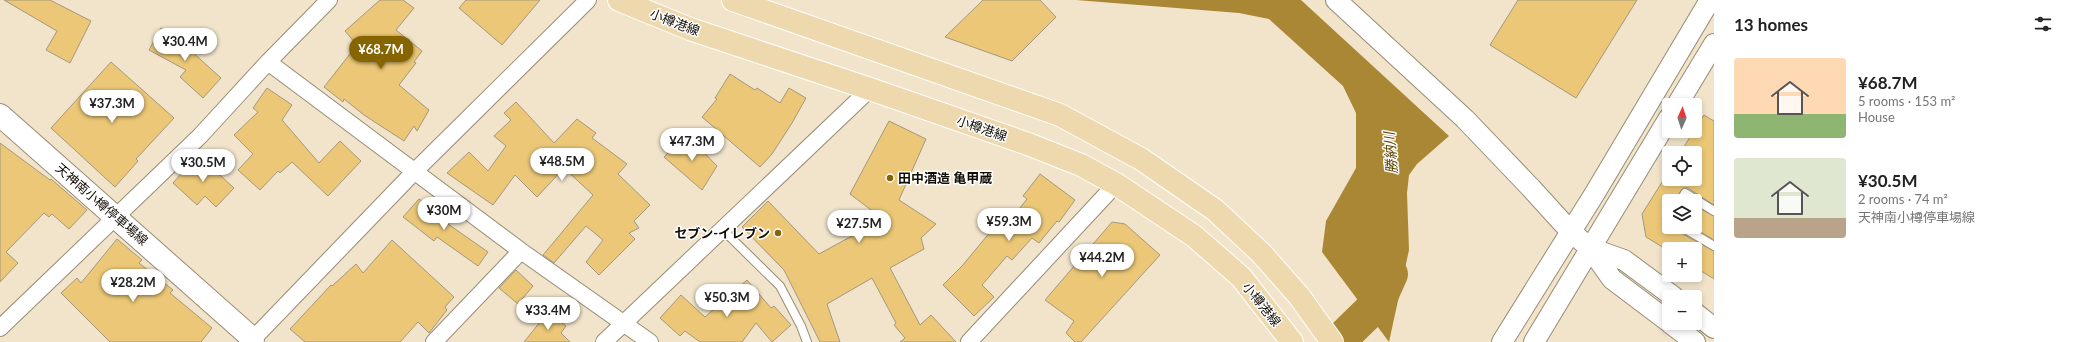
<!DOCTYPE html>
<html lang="en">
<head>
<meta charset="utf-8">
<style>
  body { margin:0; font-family:Lato,"Noto Sans JP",sans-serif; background:#f2f2f2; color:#222; height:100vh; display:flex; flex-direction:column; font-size:15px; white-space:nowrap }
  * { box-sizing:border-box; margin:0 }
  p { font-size:13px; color:#767676 }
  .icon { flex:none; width:22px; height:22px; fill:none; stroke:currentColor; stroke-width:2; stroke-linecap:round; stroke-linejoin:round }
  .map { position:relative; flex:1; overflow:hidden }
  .panel { display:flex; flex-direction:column; background:#fff; width:360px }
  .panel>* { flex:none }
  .needle { width:26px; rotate:3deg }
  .controls { position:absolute; left:1662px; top:98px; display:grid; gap:8px }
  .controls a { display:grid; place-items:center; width:40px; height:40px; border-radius:4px; background:#fff; box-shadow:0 2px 6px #0003; font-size:20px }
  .price { position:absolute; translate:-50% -34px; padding:0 9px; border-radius:14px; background:#fff; color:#222; font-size:13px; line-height:26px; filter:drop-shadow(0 1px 2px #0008) }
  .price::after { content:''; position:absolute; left:50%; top:24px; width:12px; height:9px; margin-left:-6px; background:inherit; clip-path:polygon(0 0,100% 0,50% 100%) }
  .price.current { background:#866400; color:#fff }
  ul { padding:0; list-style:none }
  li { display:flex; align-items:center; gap:12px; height:100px; padding:0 20px }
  li span { display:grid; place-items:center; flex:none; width:112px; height:80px; border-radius:4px; color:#555 }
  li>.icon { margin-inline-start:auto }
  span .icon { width:48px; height:48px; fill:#fffc; stroke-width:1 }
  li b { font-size:17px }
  h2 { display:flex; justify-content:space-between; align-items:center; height:48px; padding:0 20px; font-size:17px }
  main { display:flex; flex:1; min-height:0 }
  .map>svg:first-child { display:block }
  .water { fill:#a98735 }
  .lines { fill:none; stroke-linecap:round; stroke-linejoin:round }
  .river { stroke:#a98735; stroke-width:34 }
  .building { fill:#ebc777; stroke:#a3987f }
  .service-casing { stroke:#978c74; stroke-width:10 }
  .minor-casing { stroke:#978c74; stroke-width:18 }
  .tertiary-casing { stroke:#978c74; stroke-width:22 }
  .secondary-casing { stroke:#978c74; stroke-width:24 }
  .primary-casing { stroke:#fff; stroke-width:24 }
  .service { stroke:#fff; stroke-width:8 }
  .minor { stroke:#fff; stroke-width:16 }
  .tertiary { stroke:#fff; stroke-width:20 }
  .secondary { stroke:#fff; stroke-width:22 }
  .primary { stroke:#edd9ad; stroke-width:22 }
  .poi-dot { fill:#866400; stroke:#fff; stroke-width:1.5 }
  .labels { text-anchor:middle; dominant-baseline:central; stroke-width:3; stroke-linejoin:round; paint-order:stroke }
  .street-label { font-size:13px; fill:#110d05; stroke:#fff }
  .poi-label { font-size:13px; font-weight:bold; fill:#110d05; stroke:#fff; text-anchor:start }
  .water-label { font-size:14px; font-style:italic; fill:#5c4400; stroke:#fff }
</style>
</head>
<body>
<main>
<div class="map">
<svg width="1714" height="342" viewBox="0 0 1714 342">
  <rect width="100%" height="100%" fill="#f1e4ca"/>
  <path class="water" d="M 1076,0 L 1301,0 L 1449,136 L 1417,164 L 1409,175 L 1407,193 L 1409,250 L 1389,342 L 1322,252 L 1326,221 L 1356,168 L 1356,113 L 1343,86 L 1269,19 L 1239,13 Z"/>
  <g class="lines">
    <path class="river" d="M 1338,342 L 1378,303 L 1391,274"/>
  </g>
  <path class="building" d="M 4,0 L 50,0 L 91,21 L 70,63 L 46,50 L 57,31 Z
    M 380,0 L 403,0 L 414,8 L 396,30 L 422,51 L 414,62 L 416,63 L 399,85 L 429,110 L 417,131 L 414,126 L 404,141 L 364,115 L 344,99 L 343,102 L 324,87 L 357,45 L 345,31 Z
    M 466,0 L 540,0 L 502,45 L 459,8 Z
    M 983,0 L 1040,0 L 1056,17 L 1012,61 L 945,37 Z
    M 1518,0 L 1637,0 L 1576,98 L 1490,45 Z
    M 161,28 L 193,45 L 190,50 L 221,78 L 203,98 L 180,77 L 186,70 L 149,50 Z
    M 111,62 L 174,118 L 136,159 L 138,161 L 115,187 L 51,128 Z
    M 730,74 L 755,90 L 757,88 L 780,103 L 789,88 L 806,98 L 792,123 L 772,154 L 760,167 L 702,117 L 717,99 L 715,98 Z
    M 267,88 L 292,105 L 282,120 L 319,163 L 340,141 L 361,161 L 328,196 L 292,162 L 280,173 L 278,171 L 260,190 L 238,170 L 253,154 L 234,135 L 258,112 L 253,108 Z
    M 516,102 L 554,143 L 577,119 L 596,133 L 592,138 L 627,164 L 618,174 L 650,205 L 634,221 L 639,228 L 629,233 L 635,239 L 599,275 L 586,262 L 603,240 L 586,226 L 554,263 L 543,255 L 593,195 L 564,168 L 537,197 L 515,175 L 493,205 L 447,173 L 469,152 L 488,171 L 506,146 L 494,136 L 511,120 L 504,113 Z
    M 1704,115 L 1714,121 L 1714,205 L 1688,188 L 1683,188 L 1675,201 L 1669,201 L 1669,211 L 1664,213 L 1662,219 L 1669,227 L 1677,227 L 1679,232 L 1714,251 L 1714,279 L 1695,267 L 1695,249 L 1669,249 L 1669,251 L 1646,237 L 1642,214 L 1669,171 L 1669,179 L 1695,179 L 1695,153 L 1680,153 Z
    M 889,121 L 926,139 L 899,200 L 936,224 L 921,238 L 924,249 L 890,268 L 920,325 L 931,315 L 956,342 L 900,342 L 905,338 L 894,325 L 896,323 L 872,278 L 827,304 L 840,342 L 820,342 L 784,270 L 742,227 L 768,201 L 819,254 L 883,219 L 850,194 Z
    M 686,134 L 717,166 L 702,190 L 664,157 Z
    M 0,143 L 50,180 L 51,179 L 87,210 L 69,229 L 52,214 L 49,217 L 44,213 L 6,252 L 18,263 L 0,282 Z
    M 198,155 L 234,188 L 216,207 L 205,196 L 197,205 L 173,183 Z
    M 1040,174 L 1075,200 L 1059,222 L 1057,221 L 1039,243 L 1032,238 L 1012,260 L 1007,256 L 982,285 L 994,297 L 974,316 L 943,285 L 962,266 L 1001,219 L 1007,224 L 1027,199 L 1023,196 Z
    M 419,199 L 450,221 L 448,224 L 488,252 L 478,266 L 437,237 L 434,241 L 403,217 Z
    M 1695,206 L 1714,216 L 1714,240 L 1693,227 L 1695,227 Z
    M 1112,222 L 1125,224 L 1160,255 L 1081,342 L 1075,342 L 1066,333 L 1074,321 L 1045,300 Z
    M 117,239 L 142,260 L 139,263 L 173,290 L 170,293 L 212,328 L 201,342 L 110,342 L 61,293 L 77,278 L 81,283 Z
    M 392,240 L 454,297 L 445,307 L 447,310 L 429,333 L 418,322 L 400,342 L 305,342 L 290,329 L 331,285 L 332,286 L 356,264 L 363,273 Z
    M 516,270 L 533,286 L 518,304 L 499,288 Z
    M 747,280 L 771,308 L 774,306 L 791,325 L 772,342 L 756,323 L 742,342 L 700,342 L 685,331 L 680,336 L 660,318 L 681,295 L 705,317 Z
    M 548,312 L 566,326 L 561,333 L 570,342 L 524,342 Z"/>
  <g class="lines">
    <defs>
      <path id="service" d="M 1680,201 L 1685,193 L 1714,211
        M 1669,216 L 1667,219 L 1669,220
        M 1682,227 L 1714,246
        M 722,229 L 780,286 L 801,326 L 807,342"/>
      <path id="minor" d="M 268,62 L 521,251 L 650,342
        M 0,328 L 200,136 L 268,62 L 329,0
        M 253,339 L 414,172 L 588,0
        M 434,342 L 521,251
        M 604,342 L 870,89
        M 969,342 L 1116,184"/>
      <path id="tertiary" d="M 1336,0 L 1465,119 L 1531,188 L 1571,232 L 1590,248 L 1612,279 L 1669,322
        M 1677,105 L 1714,44
        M 1590,248 L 1624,260 L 1674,297
        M 1695,313 L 1714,328
        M 1670,323 L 1695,342
        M 1502,342 L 1595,193 L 1710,0
        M 1534,342 L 1669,118"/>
      <path id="secondary" d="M 0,115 L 253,339 L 250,342"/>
      <path id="primary" d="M 619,0 L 690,29 L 870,89 L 1028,144 L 1081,165 L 1116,184 L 1194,236 L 1241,277 L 1292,342
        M 733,0 L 1060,115 L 1141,159 L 1215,210 L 1261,253 L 1299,296 L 1332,342"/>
    </defs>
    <use href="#service" class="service-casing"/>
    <use href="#minor" class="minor-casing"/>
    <use href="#tertiary" class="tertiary-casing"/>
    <use href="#secondary" class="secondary-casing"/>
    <use href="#primary" class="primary-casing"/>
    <use href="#service" class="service"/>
    <use href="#minor" class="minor"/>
    <use href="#tertiary" class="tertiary"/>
    <use href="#secondary" class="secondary"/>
    <use href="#primary" class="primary"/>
  </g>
  <g class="poi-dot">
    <circle cx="890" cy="178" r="4"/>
    <circle cx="778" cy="233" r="4"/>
  </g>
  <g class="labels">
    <g class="street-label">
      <text transform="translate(675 22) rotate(21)">小樽港線</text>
      <text transform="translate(982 128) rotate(19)">小樽港線</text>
      <text transform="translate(102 204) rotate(41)">天神南小樽停車場線</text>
      <text transform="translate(1262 304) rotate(51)">小樽港線</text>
    </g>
    <g class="poi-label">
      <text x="898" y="178">田中酒造 亀甲蔵</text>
      <text x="770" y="233" text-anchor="end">セブン-イレブン</text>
    </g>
    <g class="water-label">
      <text transform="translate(1390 153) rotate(-94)">勝納川</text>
    </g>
  </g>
</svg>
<div class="controls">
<a><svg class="needle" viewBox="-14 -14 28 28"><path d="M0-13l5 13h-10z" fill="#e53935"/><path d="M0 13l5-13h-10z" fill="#767676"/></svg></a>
<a><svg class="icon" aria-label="locate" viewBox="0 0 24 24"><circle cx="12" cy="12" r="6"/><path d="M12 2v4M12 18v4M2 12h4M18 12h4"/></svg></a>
<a><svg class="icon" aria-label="layers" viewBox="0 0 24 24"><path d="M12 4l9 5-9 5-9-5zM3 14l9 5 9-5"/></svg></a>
<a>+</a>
<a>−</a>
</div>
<b class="price" style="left:185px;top:62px">¥30.4M</b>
<b class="price current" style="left:381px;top:70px">¥68.7M</b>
<b class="price" style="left:112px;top:124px">¥37.3M</b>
<b class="price" style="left:692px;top:162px">¥47.3M</b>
<b class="price" style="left:562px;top:182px">¥48.5M</b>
<b class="price" style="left:203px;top:183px">¥30.5M</b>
<b class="price" style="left:444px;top:231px">¥30M</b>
<b class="price" style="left:1009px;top:242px">¥59.3M</b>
<b class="price" style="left:859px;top:244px">¥27.5M</b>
<b class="price" style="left:1102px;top:278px">¥44.2M</b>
<b class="price" style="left:133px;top:303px">¥28.2M</b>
<b class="price" style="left:727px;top:318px">¥50.3M</b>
<b class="price" style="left:548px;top:331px">¥33.4M</b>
</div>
<section class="panel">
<h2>13 homes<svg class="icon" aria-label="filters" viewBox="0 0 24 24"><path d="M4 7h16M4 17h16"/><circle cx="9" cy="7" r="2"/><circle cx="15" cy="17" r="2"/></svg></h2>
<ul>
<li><span style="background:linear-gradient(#ffd9b3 70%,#8fb573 0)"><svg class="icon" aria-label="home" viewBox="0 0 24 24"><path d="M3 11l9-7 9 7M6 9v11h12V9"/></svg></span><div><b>¥68.7M</b><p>5 rooms · 153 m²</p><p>House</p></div></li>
<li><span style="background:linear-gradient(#dfe7d0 75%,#b9a48a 0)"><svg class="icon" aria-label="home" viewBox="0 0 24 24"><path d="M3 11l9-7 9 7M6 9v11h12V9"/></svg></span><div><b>¥30.5M</b><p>2 rooms · 74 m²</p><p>天神南小樽停車場線</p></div></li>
</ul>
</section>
</main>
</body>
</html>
